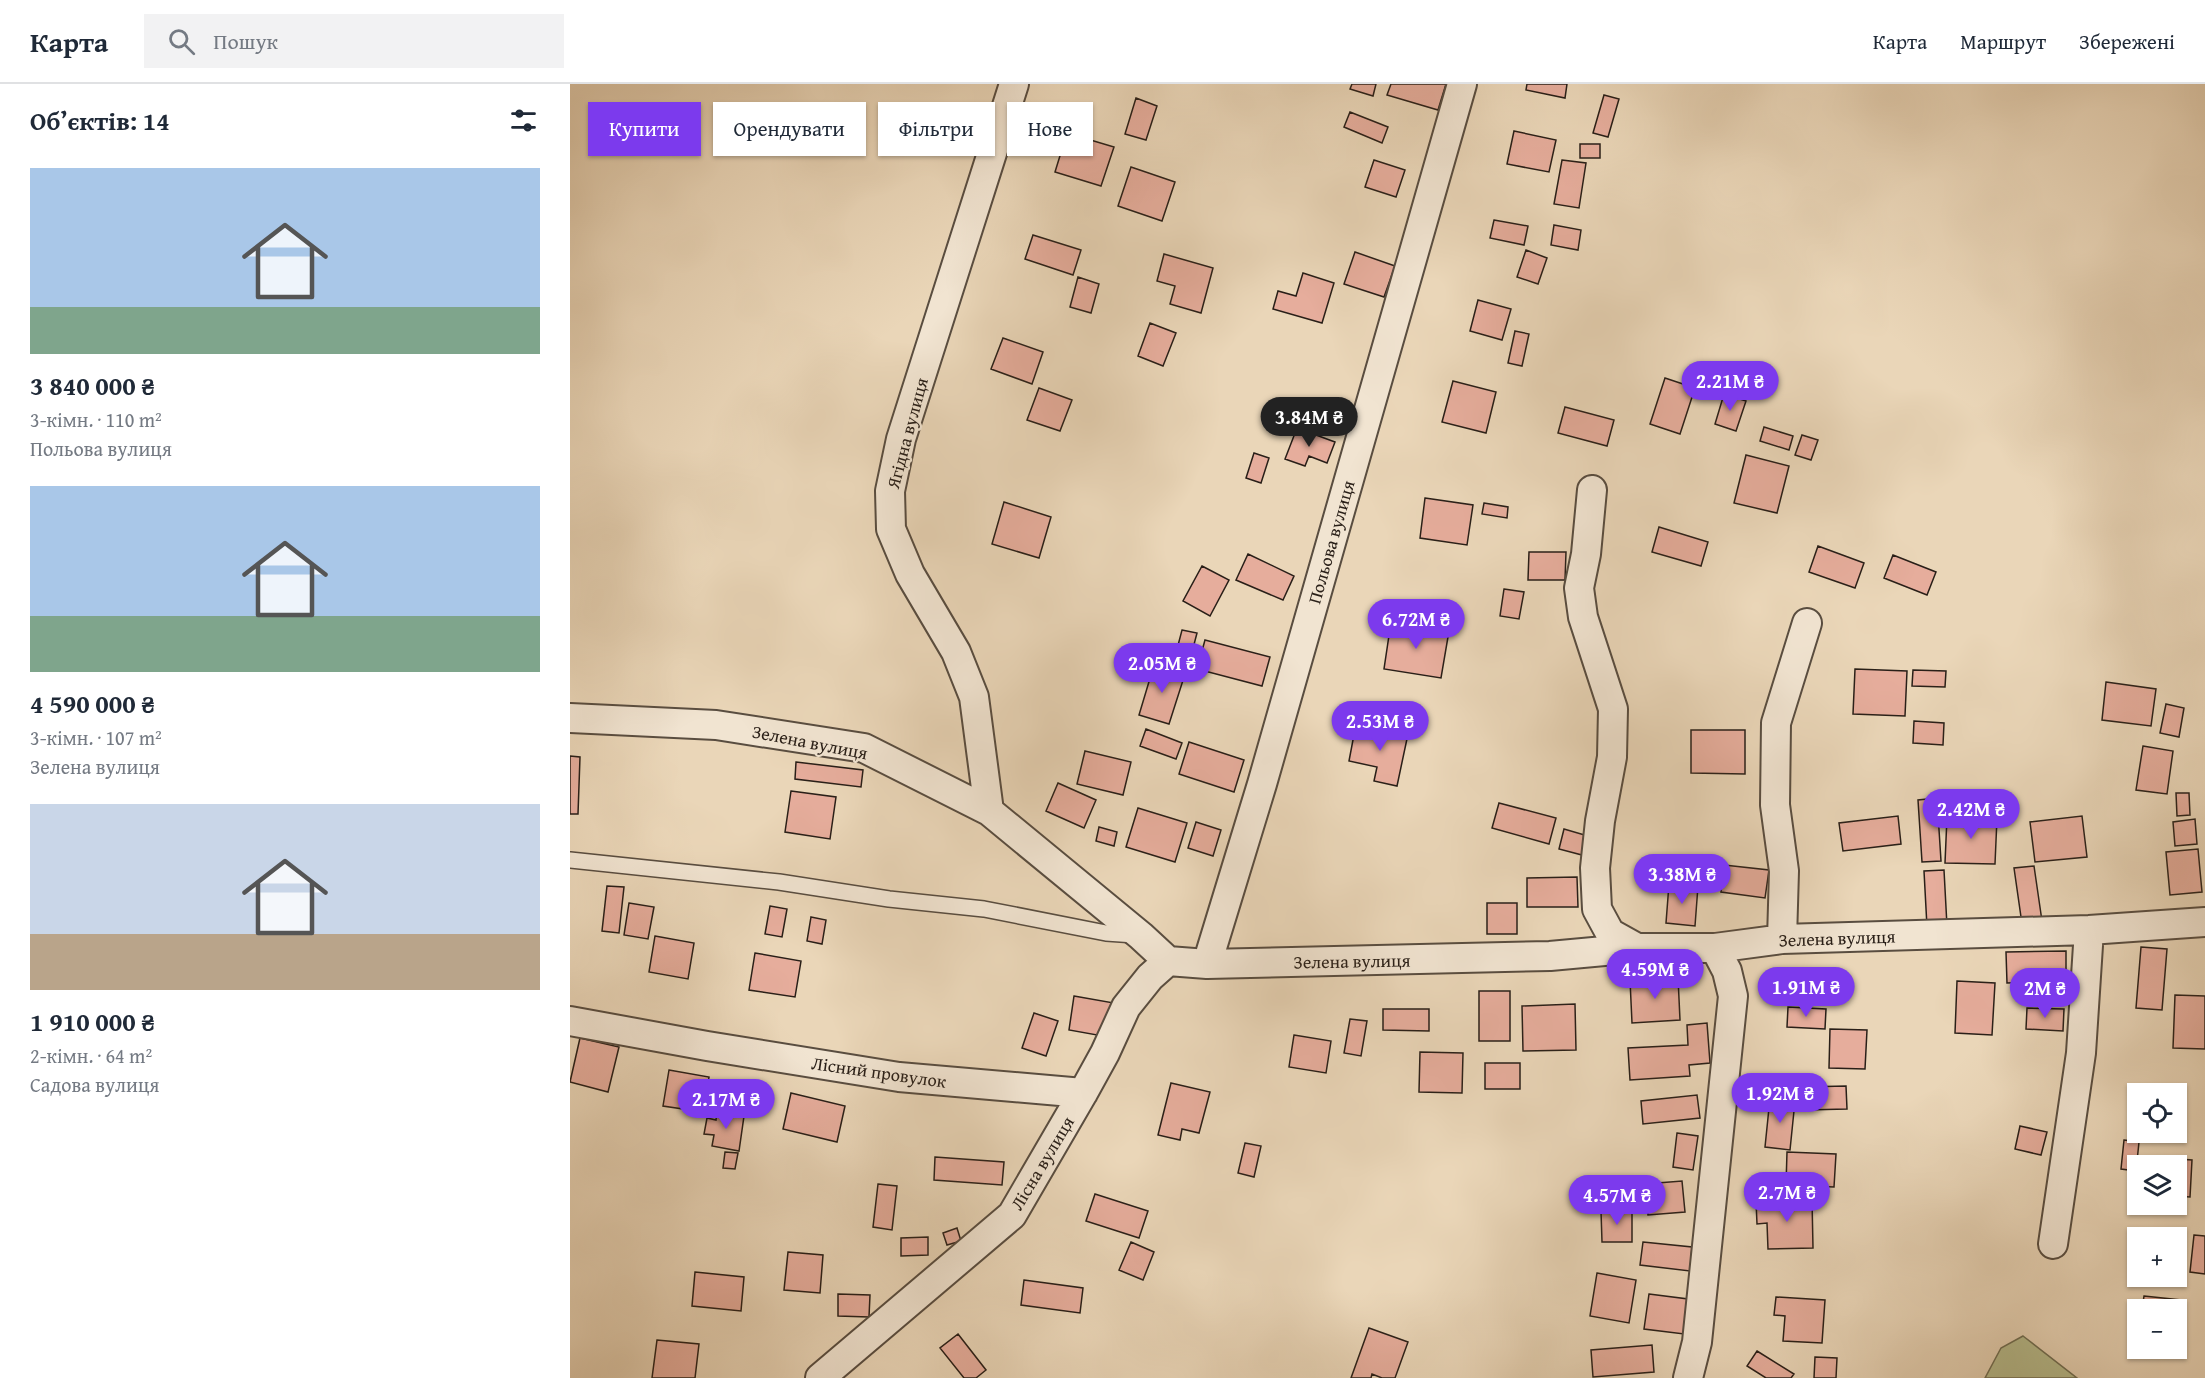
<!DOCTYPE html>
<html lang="uk">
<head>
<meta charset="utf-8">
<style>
  body { margin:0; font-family:"Gentium Book Plus",serif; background:#f2f2f3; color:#1f2937; height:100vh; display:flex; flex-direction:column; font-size:22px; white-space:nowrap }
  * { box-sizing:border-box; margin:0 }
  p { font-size:20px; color:#747a83 }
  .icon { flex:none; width:33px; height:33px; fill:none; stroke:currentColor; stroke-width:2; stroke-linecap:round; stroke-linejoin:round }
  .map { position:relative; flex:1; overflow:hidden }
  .sheet { display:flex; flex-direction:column; background:#fff; width:570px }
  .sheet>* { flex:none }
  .guide { position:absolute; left:18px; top:18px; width:570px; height:54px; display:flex; gap:12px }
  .buttons { position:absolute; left:1557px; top:999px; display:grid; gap:12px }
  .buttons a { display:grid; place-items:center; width:60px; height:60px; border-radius:0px; background:#fff; box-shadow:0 2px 4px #0004; font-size:30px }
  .price { position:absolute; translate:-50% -51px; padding:0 14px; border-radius:21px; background:#7c3aed; color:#fff; font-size:20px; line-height:39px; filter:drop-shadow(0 2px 3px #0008) }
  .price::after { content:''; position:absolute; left:50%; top:36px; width:18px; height:14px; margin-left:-9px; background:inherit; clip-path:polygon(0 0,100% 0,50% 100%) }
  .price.on { background:#222; color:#fff }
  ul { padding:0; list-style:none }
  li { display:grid; align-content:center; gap:12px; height:318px; padding:0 30px }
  li span { display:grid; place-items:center; height:186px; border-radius:0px; color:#555 }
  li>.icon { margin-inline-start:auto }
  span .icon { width:108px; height:108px; fill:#fffc; stroke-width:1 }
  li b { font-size:26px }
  h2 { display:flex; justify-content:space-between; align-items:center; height:72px; padding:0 30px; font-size:26px }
  .tag { padding:0 21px; border-radius:0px; background:#fff; box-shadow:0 2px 4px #0004; font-size:21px; line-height:54px }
  .tag.on { background:#7c3aed; color:#fff }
  header { display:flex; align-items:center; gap:36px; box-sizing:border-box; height:84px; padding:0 30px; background:#fff; border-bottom:2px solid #e0e1e3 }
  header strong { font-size:28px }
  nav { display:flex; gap:33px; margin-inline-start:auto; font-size:21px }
  .search { width:420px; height:54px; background:#f2f2f3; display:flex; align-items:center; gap:15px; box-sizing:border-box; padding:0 21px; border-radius:0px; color:#747a83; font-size:22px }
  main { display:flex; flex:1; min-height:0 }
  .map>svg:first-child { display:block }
  .green { fill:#b7bd8e; stroke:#706e53; stroke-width:1.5 }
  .building { fill:#e6ad9c; stroke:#291f18; stroke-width:1.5 }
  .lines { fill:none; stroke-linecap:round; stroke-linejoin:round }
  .lane-casing { stroke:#594d40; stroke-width:18 }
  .street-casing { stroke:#594d40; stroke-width:32 }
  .lane { stroke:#f1e4d1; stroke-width:15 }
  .street { stroke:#f1e4d1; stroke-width:28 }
  .labels { text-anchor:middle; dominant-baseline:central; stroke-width:4.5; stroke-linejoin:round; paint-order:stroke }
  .street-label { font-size:18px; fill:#291f18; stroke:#f1e4d1 }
</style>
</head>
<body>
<header>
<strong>Карта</strong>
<div class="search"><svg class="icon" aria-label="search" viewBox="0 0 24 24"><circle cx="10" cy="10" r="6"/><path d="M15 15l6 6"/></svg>Пошук</div>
<nav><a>Карта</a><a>Маршрут</a><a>Збережені</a></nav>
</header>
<main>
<section class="sheet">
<h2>Об’єктів: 14<svg class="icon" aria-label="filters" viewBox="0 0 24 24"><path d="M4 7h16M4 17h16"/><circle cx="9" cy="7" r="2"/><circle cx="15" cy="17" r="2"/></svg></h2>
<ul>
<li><span style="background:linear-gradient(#a9c7e8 75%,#7fa58c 0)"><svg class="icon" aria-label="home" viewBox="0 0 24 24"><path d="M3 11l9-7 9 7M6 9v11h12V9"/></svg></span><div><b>3 840 000 ₴</b><p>3-кімн. · 110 m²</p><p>Польова вулиця</p></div></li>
<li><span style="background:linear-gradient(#a9c7e8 70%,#7fa58c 0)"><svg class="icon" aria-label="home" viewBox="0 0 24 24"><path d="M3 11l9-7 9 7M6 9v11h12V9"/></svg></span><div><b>4 590 000 ₴</b><p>3-кімн. · 107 m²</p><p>Зелена вулиця</p></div></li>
<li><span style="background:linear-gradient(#c9d6e8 70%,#b9a48a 0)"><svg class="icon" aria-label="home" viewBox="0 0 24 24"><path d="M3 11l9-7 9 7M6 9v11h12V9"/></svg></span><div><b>1 910 000 ₴</b><p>2-кімн. · 64 m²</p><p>Садова вулиця</p></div></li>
</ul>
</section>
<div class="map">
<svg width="1635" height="1294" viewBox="0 0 1635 1294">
  <rect width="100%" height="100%" fill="#ead6b8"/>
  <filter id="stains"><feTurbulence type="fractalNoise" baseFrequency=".00333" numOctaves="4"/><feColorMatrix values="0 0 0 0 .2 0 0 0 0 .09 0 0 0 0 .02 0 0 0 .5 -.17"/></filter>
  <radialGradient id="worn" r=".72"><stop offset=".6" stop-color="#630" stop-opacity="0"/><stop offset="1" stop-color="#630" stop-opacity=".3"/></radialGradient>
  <path class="green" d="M 1453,1252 L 1507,1294 L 1415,1294 L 1431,1264 Z"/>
  <path class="building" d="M 782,0 L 806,0 L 803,12 L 780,5 Z
    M 821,0 L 876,0 L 868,26 L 817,11 Z
    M 957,0 L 997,0 L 995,14 L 956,6 Z
    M 1034,11 L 1049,15 L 1038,53 L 1023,49 Z
    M 566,14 L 587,22 L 576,56 L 555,50 Z
    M 780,28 L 818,43 L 812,59 L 774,43 Z
    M 944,47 L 986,56 L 979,88 L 937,80 Z
    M 497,49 L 544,63 L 531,102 L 485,88 Z
    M 1010,60 L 1030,60 L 1030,74 L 1010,74 Z
    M 804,76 L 835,86 L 826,113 L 795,103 Z
    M 992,76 L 1016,79 L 1009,124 L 984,120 Z
    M 561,83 L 605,98 L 592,137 L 548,122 Z
    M 924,136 L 958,142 L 954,161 L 920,154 Z
    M 984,141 L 1011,146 L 1008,166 L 981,161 Z
    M 463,151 L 511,166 L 503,191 L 455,175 Z
    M 956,166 L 977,174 L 968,200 L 947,193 Z
    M 785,168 L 825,182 L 814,213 L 774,200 Z
    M 594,170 L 643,184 L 631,229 L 600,220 L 605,202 L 587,197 Z
    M 733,189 L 764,199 L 752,239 L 703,225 L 708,207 L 726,212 Z
    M 508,193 L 529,200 L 521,229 L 500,223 Z
    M 908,216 L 941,225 L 932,256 L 900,247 Z
    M 580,239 L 606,249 L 593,282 L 568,272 Z
    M 945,247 L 959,250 L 952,282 L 938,279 Z
    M 433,254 L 473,268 L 462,300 L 421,285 Z
    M 1095,294 L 1125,304 L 1110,350 L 1080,340 Z
    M 883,297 L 926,308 L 916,349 L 872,338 Z
    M 469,304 L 502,316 L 490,347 L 457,336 Z
    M 1154,310 L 1176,317 L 1166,347 L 1145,340 Z
    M 995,323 L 1044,336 L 1037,362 L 988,349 Z
    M 1194,343 L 1223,352 L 1219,366 L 1190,357 Z
    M 727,344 L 765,358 L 757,379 L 739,372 L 735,382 L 715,375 Z
    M 1232,351 L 1248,356 L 1241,376 L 1225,371 Z
    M 684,369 L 699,374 L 691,399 L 676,394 Z
    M 1176,371 L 1219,382 L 1207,429 L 1164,419 Z
    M 855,414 L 903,421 L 897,461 L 850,454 Z
    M 434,418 L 481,433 L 469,474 L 422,460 Z
    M 914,419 L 938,423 L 937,434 L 912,430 Z
    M 1089,443 L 1138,458 L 1131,482 L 1082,468 Z
    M 1248,462 L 1294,479 L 1285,504 L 1239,488 Z
    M 959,468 L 996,468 L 995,496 L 958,496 Z
    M 678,470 L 724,492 L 713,516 L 666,496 Z
    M 1323,471 L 1366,488 L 1357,511 L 1314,494 Z
    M 632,482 L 659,496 L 640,532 L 613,517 Z
    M 934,505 L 954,508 L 949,535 L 930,532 Z
    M 821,538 L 879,547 L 871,594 L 814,585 Z
    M 612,546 L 627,549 L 621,572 L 606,569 Z
    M 635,556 L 700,573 L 692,602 L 627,585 Z
    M 584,581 L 615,590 L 599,640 L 569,631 Z
    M 1285,585 L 1337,587 L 1335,632 L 1283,630 Z
    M 1343,586 L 1376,587 L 1375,603 L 1342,602 Z
    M 1536,598 L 1586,605 L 1581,642 L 1532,636 Z
    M 1596,620 L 1614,624 L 1609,653 L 1590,649 Z
    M 1344,637 L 1374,639 L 1373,661 L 1343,659 Z
    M 786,640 L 838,650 L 827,702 L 804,697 L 807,683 L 779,677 Z
    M 576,645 L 612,659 L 606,675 L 570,662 Z
    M 1121,646 L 1175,646 L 1175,690 L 1121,689 Z
    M 619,658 L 674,676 L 664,708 L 609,690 Z
    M 1573,662 L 1603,667 L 1597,710 L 1566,706 Z
    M 515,667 L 561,678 L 553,711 L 507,700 Z
    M 0,672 L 10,673 L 8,730 L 0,730 Z
    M 226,678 L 293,686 L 291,703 L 225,695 Z
    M 488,699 L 526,716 L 514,744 L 476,727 Z
    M 221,707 L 266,713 L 260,755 L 215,748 Z
    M 1606,709 L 1619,709 L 1620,731 L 1607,732 Z
    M 1367,714 L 1371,777 L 1352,778 L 1348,716 Z
    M 929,719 L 986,734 L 979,760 L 922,744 Z
    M 568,724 L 617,739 L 605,778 L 556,763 Z
    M 1328,732 L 1331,760 L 1273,767 L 1269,739 Z
    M 1512,732 L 1517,773 L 1465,778 L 1460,738 Z
    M 1377,733 L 1427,734 L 1425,780 L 1375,779 Z
    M 1625,735 L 1627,760 L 1605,762 L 1603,738 Z
    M 626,738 L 651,746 L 643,772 L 618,764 Z
    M 529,743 L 547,748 L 544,762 L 526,757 Z
    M 994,745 L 1018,752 L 1012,771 L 989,765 Z
    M 1628,765 L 1632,808 L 1600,811 L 1596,768 Z
    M 1154,781 L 1199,786 L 1195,814 L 1151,808 Z
    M 1464,782 L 1472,837 L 1452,840 L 1444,784 Z
    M 1374,786 L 1377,842 L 1357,843 L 1354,787 Z
    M 1007,793 L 1008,823 L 957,823 L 957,794 Z
    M 1099,800 L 1128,802 L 1125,842 L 1096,839 Z
    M 37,802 L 54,803 L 49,849 L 32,847 Z
    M 59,819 L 84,823 L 78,855 L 54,851 Z
    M 917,819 L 947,819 L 947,850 L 917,850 Z
    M 200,822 L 217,825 L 212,853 L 195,850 Z
    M 241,833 L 256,836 L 252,860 L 237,857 Z
    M 85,852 L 124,859 L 118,895 L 79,888 Z
    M 1571,863 L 1597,865 L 1592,926 L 1566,924 Z
    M 1496,867 L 1496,897 L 1437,899 L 1436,868 Z
    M 185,869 L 231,877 L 225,913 L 179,906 Z
    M 1108,893 L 1110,936 L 1062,939 L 1060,896 Z
    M 1387,897 L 1425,899 L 1422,951 L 1385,949 Z
    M 909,907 L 940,907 L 940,957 L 909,957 Z
    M 1605,911 L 1635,912 L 1635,965 L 1603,964 Z
    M 504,912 L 544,919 L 538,953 L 499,946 Z
    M 1005,920 L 1006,966 L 953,967 L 952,922 Z
    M 1218,923 L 1256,925 L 1255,945 L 1217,943 Z
    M 1457,924 L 1494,925 L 1493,947 L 1456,945 Z
    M 813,925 L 859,925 L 859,947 L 813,946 Z
    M 464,929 L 488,937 L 476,972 L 452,964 Z
    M 780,935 L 797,937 L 791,972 L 774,969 Z
    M 1137,939 L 1140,979 L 1119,981 L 1120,992 L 1060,996 L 1058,964 L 1118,961 L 1117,941 Z
    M 1260,945 L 1297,946 L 1295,985 L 1259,984 Z
    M 724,951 L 761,957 L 756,989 L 719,983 Z
    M 10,954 L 49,963 L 38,1008 L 0,998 Z
    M 850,968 L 893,969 L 892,1009 L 849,1008 Z
    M 915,979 L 950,979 L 950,1005 L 915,1005 Z
    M 99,986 L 139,993 L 133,1028 L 93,1022 Z
    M 601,999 L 640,1008 L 629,1049 L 612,1045 L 610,1056 L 588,1051 Z
    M 1276,1002 L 1277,1025 L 1235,1026 L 1234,1003 Z
    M 221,1009 L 275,1022 L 267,1058 L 213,1045 Z
    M 1127,1011 L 1130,1034 L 1073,1040 L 1071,1017 Z
    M 1200,1014 L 1225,1017 L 1220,1066 L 1195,1063 Z
    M 147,1027 L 174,1032 L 169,1067 L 142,1062 L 144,1051 L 134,1050 L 137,1034 L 146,1036 Z
    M 1450,1042 L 1477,1048 L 1471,1071 L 1445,1065 Z
    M 1107,1049 L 1128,1052 L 1123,1086 L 1103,1083 Z
    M 1554,1056 L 1569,1058 L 1566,1087 L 1551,1085 Z
    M 675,1059 L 691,1062 L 684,1093 L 668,1089 Z
    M 155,1068 L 168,1069 L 165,1085 L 153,1084 Z
    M 1217,1068 L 1266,1070 L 1264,1103 L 1216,1101 Z
    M 365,1073 L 434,1078 L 432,1101 L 364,1096 Z
    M 1578,1073 L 1622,1076 L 1620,1113 L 1606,1112 L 1606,1082 L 1577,1082 Z
    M 1112,1097 L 1115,1128 L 1078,1131 L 1075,1100 Z
    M 308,1100 L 327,1102 L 322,1146 L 303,1143 Z
    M 525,1110 L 578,1127 L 569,1154 L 516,1137 Z
    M 1242,1115 L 1243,1164 L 1198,1165 L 1197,1139 L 1187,1140 L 1186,1117 Z
    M 1031,1127 L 1062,1127 L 1062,1158 L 1032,1158 Z
    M 387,1144 L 391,1157 L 377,1161 L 373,1149 Z
    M 1624,1151 L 1635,1152 L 1635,1190 L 1620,1188 Z
    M 358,1153 L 358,1171 L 331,1172 L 331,1154 Z
    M 561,1158 L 584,1168 L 573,1196 L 549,1186 Z
    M 1073,1158 L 1122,1163 L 1120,1187 L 1070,1181 Z
    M 218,1168 L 253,1171 L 250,1209 L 214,1206 Z
    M 125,1188 L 174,1193 L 171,1227 L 122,1222 Z
    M 1027,1189 L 1066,1196 L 1059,1239 L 1020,1232 Z
    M 454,1196 L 513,1204 L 510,1229 L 451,1221 Z
    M 268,1210 L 300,1211 L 299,1233 L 268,1232 Z
    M 1079,1210 L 1118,1215 L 1114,1250 L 1074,1245 Z
    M 1574,1212 L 1611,1216 L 1609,1237 L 1606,1236 L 1606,1226 L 1572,1226 Z
    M 1206,1213 L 1255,1216 L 1252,1259 L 1213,1257 L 1215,1232 L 1204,1231 Z
    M 799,1244 L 838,1258 L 825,1294 L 812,1294 L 802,1290 L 801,1294 L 781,1294 Z
    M 388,1250 L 416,1286 L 406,1294 L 394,1294 L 370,1264 Z
    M 87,1256 L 129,1260 L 125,1294 L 82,1294 Z
    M 1082,1261 L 1084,1288 L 1023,1293 L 1021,1266 Z
    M 1187,1267 L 1224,1290 L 1221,1294 L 1196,1294 L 1177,1282 Z
    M 1245,1273 L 1267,1274 L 1266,1294 L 1244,1294 Z"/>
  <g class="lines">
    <defs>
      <path id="lane" d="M 0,776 L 209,798 L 319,815 L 414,825 L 536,849 L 565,851"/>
      <path id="street" d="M 1022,406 L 1016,470 L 1009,504 L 1013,533 L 1043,625 L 1042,673 L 1030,737 L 1025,784 L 1027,825 L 1040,849 L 1067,864
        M 0,634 L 146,641 L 294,664 L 419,727 L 571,852 L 598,877 L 637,880 L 980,872 L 1067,864 L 1145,864 L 1212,855 L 1519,846 L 1635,838
        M 419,727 L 404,613 L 386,568 L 340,490 L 321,445 L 320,407 L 331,355 L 444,0
        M 1212,855 L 1214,787 L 1205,721 L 1206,639 L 1237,539
        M 637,880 L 692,700 L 892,0
        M 0,937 L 137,962 L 329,993 L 513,1009
        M 1483,1160 L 1511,969 L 1519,846
        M 250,1294 L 442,1131 L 513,1009 L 535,969 L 556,923 L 580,893 L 598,877
        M 1118,1294 L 1127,1258 L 1163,912 L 1157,887 L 1145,864"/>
    </defs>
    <use href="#lane" class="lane-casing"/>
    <use href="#street" class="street-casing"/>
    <use href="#lane" class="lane"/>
    <use href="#street" class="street"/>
  </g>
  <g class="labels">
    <g class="street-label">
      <text transform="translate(337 349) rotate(-75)">Ягідна вулиця</text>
      <text transform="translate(761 458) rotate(-74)">Польова вулиця</text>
      <text transform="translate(240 658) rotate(11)">Зелена вулиця</text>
      <text transform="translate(1267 854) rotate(-2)">Зелена вулиця</text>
      <text transform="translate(782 877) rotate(-1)">Зелена вулиця</text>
      <text transform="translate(309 988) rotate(8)">Лісний провулок</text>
      <text transform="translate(472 1079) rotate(-59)">Лісна вулиця</text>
    </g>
  </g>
  <rect width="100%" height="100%" filter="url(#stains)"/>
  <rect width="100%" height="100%" fill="url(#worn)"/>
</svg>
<div class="buttons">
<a><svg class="icon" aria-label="locate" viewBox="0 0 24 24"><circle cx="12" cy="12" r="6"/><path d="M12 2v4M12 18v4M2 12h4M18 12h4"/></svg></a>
<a><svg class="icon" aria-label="layers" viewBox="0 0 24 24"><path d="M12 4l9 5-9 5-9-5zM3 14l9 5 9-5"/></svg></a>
<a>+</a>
<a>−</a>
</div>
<b class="price" style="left:1160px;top:328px">2.21M ₴</b>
<b class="price on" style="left:739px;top:364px">3.84M ₴</b>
<b class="price" style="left:846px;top:566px">6.72M ₴</b>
<b class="price" style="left:592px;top:610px">2.05M ₴</b>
<b class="price" style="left:810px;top:668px">2.53M ₴</b>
<b class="price" style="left:1401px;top:756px">2.42M ₴</b>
<b class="price" style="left:1112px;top:821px">3.38M ₴</b>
<b class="price" style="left:1085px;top:916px">4.59M ₴</b>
<b class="price" style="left:1236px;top:934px">1.91M ₴</b>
<b class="price" style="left:1475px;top:935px">2M ₴</b>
<b class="price" style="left:1210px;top:1040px">1.92M ₴</b>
<b class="price" style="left:156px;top:1046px">2.17M ₴</b>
<b class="price" style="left:1217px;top:1139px">2.7M ₴</b>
<b class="price" style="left:1047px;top:1142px">4.57M ₴</b>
<div class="guide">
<a class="tag on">Купити</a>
<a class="tag">Орендувати</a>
<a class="tag">Фільтри</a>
<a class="tag">Нове</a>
</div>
</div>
</main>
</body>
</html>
